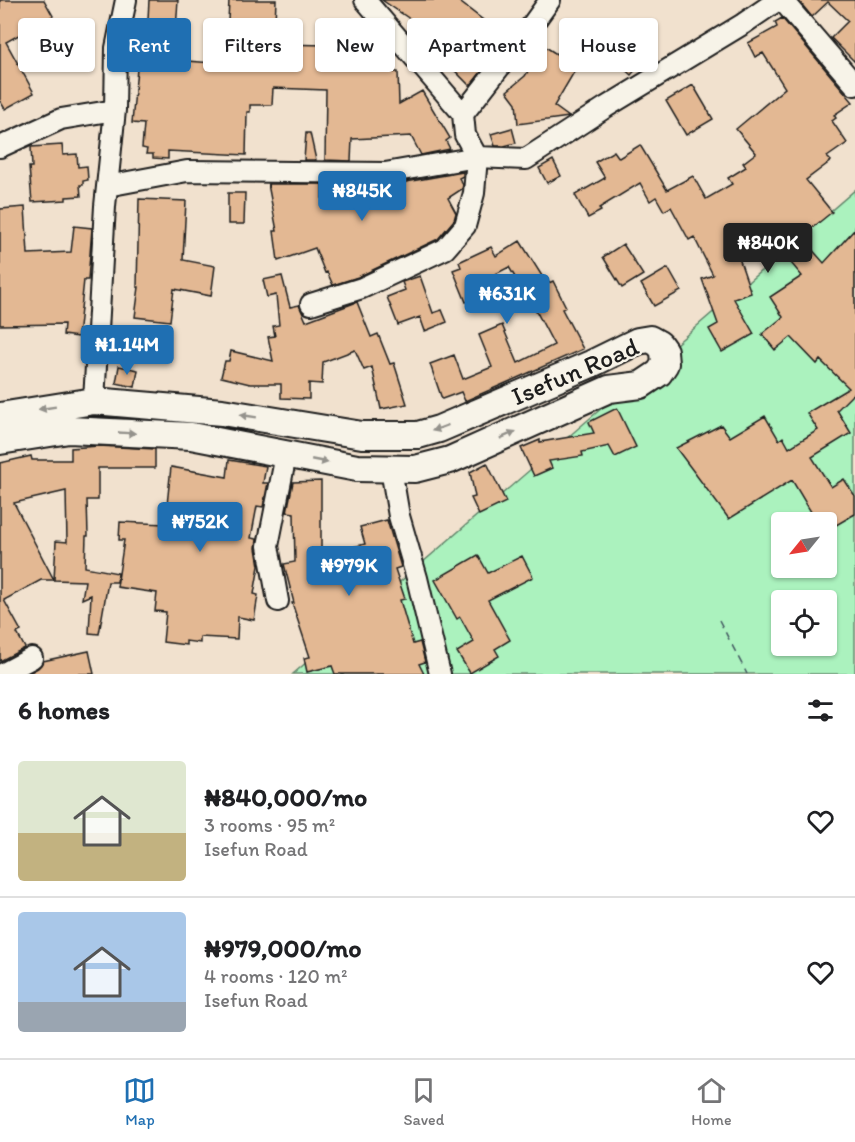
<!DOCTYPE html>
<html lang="en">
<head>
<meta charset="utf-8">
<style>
  body { margin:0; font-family:Itim,sans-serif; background:#f6f6f6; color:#202124; height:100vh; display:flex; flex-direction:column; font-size:22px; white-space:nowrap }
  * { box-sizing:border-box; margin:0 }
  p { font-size:20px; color:#757577 }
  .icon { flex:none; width:33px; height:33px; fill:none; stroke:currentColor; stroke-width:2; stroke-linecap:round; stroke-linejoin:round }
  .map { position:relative; height:674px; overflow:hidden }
  .drawer { display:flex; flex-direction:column; background:#fff; flex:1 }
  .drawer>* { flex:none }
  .top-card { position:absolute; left:18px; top:18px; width:819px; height:54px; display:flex; gap:12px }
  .needle { width:39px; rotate:240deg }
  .fabs { position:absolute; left:771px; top:512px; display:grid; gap:12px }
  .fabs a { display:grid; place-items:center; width:66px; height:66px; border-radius:6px; background:#fff; box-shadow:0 2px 4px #0004; font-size:30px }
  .price { position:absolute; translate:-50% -51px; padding:0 14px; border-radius:6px; background:#1f6fb2; color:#fff; font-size:20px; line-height:39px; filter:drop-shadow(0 2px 3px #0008) }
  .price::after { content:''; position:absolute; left:50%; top:36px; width:18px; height:14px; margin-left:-9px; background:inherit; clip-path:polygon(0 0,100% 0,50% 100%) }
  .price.selected { background:#222; color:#fff }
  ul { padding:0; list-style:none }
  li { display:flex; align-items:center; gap:18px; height:150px; padding:0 18px }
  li+li { border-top:2px solid #e0e0e0 }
  li span { display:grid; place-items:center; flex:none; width:168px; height:120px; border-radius:6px; color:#555 }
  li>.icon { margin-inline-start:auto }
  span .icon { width:72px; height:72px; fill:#fffc; stroke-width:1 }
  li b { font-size:26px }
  h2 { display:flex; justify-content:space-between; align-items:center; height:72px; padding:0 18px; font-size:26px }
  .tag { padding:0 21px; border-radius:6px; background:#fff; box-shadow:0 2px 4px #0004; font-size:21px; line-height:54px }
  .tag.selected { background:#1f6fb2; color:#fff }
  .dock { display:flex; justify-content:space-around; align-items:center; height:84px; border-top:2px solid #e0e0e0; background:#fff; font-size:16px; color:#757577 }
  .dock a { display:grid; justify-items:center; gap:3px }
  .dock .selected { color:#1f6fb2 }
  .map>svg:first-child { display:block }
  .green { fill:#abf2be; stroke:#64876d; stroke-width:1.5; fill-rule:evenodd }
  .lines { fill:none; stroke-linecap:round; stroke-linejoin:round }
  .ferry { stroke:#41565f; stroke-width:1.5; stroke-dasharray:8 6; stroke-linecap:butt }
  .building { fill:#e3b893; stroke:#1c1c1c; stroke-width:1.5 }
  .minor-casing { stroke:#1c1c1c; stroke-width:24 }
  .tertiary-casing { stroke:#1c1c1c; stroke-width:30 }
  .minor { stroke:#f7f3e8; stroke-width:20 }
  .tertiary { stroke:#f7f3e8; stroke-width:26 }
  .oneway { fill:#94928c }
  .labels { text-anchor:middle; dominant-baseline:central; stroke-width:4.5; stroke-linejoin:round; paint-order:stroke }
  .street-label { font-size:26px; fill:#1c1c1c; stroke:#f7f3e8 }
</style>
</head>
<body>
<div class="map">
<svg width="855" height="674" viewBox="0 0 855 674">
  <rect width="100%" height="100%" fill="#f1e1ce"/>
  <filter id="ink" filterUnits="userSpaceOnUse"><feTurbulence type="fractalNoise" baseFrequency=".0167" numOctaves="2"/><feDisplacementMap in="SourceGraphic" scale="12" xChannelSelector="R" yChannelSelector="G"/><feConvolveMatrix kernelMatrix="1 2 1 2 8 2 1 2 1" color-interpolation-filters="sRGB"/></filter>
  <g filter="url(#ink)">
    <path class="green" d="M 855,190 L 855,674 L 293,674 ZM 782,522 L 826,522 L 826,567 L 782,567 ZM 782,600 L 826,600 L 826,645 L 782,645 Z"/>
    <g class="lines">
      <path class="ferry" d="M 719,620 L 747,674"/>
    </g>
    <path class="building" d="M 0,0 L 44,0 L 53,16 L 6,42 L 34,93 L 5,109 L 0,101 Z
      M 149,0 L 178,0 L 174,60 L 226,64 L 229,0 L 276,0 L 274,44 L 328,45 L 328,26 L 371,26 L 378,33 L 378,59 L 389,47 L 392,50 L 393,72 L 398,72 L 399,104 L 422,91 L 450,138 L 446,141 L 450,149 L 421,155 L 411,136 L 352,139 L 351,161 L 325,160 L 326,90 L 273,88 L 272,105 L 250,105 L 250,112 L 247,112 L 246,155 L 168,151 L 168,159 L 153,158 L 153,154 L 146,154 L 147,149 L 142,148 L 144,124 L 132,123 L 138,58 L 146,58 Z
      M 382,0 L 457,0 L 483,20 L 464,46 L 485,67 L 470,86 L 411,26 L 420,26 Z
      M 798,0 L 855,0 L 855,62 L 831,38 L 848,21 L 828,2 L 812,17 Z
      M 782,18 L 853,102 L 834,115 L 836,118 L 832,121 L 847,143 L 827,157 L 831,161 L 806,180 L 832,212 L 801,237 L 824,263 L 855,229 L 855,394 L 854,393 L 837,410 L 851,433 L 812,457 L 831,487 L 844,479 L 855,496 L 855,514 L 826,531 L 826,522 L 817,522 L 792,480 L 729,519 L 676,448 L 721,425 L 730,437 L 765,416 L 779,440 L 783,437 L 789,448 L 818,430 L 807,413 L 849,388 L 820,360 L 817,364 L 791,337 L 775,350 L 762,334 L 783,317 L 770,297 L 802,276 L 766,233 L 736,249 L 751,293 L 734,299 L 754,334 L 722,352 L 709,329 L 718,324 L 702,279 L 713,275 L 694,237 L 689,240 L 671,207 L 664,211 L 656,197 L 650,201 L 640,183 L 599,208 L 601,211 L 588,218 L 575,195 L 605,178 L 595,162 L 614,151 L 619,158 L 640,145 L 667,190 L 693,176 L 706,199 L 732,184 L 728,178 L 746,167 L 743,163 L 756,153 L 736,129 L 785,88 L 763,53 L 755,57 L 748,43 L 777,27 L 775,22 Z
      M 635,29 L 655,48 L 631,75 L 610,56 Z
      M 544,46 L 577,67 L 554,106 L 569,117 L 518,124 L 516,103 L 507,91 L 525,76 Z
      M 693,85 L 713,119 L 686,135 L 666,101 Z
      M 512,128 L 516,143 L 504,146 L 495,146 L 491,134 Z
      M 306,133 L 310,133 L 316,160 L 304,160 Z
      M 62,145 L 63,155 L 77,154 L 78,167 L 87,166 L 88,180 L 83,181 L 83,185 L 80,185 L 81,196 L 66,197 L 66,200 L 32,202 L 29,167 L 32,167 L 31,147 Z
      M 553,160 L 561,176 L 547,183 L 539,168 Z
      M 463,172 L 463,176 L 459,178 L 463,185 L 462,189 L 448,198 L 456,213 L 454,220 L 438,239 L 358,277 L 333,285 L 327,272 L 325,273 L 315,248 L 278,261 L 274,231 L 277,231 L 268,184 L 322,184 L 322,198 L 356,185 L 392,184 L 393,189 L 406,182 Z
      M 228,193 L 245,193 L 244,224 L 228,224 Z
      M 139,199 L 186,201 L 183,260 L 215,266 L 211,296 L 174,289 L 170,321 L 135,317 L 139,287 L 137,287 Z
      M 25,207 L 28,254 L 71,252 L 74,226 L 92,228 L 88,280 L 84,280 L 78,337 L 63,335 L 64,324 L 0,325 L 0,209 Z
      M 520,241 L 547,284 L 553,281 L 566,307 L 562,309 L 583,349 L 465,401 L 461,392 L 442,399 L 430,364 L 454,355 L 463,379 L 492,367 L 479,335 L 502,325 L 518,363 L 554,345 L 521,282 L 519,284 L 509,267 L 482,281 L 488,294 L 466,302 L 453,270 L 461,267 L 459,262 L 491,247 L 496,256 Z
      M 623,244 L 643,275 L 622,288 L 603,257 Z
      M 668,268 L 681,291 L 654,306 L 641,284 Z
      M 282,276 L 290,307 L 299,305 L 306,321 L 357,302 L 371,337 L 378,334 L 390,364 L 394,363 L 407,404 L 381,409 L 372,367 L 364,370 L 355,350 L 323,362 L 322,384 L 309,383 L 309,399 L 281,398 L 281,384 L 250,384 L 221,377 L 225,361 L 229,361 L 231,351 L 273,361 L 268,337 L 275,336 L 273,326 L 279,325 L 276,295 L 267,297 L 263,280 Z
      M 420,276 L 433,313 L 442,310 L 447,322 L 425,331 L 420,317 L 398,325 L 387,297 L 405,290 L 402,282 Z
      M 119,366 L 138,370 L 135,387 L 116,383 Z
      M 617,408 L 636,447 L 615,457 L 609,446 L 582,452 L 583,456 L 549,461 L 552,468 L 534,476 L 521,448 L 540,440 L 540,442 L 594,433 L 589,422 Z
      M 99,446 L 155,449 L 155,468 L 98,468 L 98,500 L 87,500 L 88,536 L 86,536 L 85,567 L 118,573 L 117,582 L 108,582 L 99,634 L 89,633 L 91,595 L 82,599 L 85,581 L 54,580 L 56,541 L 67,542 L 66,491 L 14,503 L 54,580 L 41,580 L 4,600 L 21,631 L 17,633 L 25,648 L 0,661 L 0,463 L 31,456 L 32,460 L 71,460 L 71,448 Z
      M 229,460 L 266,466 L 263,483 L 268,483 L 263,507 L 257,506 L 251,538 L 257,539 L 256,548 L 259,566 L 254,594 L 258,595 L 254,620 L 238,617 L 237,639 L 200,637 L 200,643 L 186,641 L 186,645 L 163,642 L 166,612 L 155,611 L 157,593 L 117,587 L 124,540 L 119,540 L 120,522 L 165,524 L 171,467 L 227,477 Z
      M 487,463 L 506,502 L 479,515 L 471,498 L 475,497 L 470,472 Z
      M 321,481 L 321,555 L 365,544 L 360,527 L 387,520 L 401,567 L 395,569 L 405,599 L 400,600 L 413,644 L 420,642 L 425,662 L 419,664 L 424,674 L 335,674 L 332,666 L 307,672 L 304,658 L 310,657 L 292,603 L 294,603 L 284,564 L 295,562 L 294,513 L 287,512 L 293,482 Z
      M 478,555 L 488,573 L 522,556 L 533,577 L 488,600 L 510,640 L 495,649 L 499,656 L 470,673 L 457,652 L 474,642 L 460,617 L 457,619 L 435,580 Z
      M 89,651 L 94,674 L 27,674 L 38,668 L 43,661 Z"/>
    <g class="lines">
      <defs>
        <path id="minor" d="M 365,0 L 463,114
          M 782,0 L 855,85
          M 0,147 L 61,119 L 115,110
          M 107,186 L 187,171 L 385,173 L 477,157 L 526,159 L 606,107 L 743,24 L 778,0
          M 311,304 L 362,288 L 445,249 L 465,226 L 474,193 L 477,157 L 465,135 L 463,114 L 527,32 L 550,0
          M 94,401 L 105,206 L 115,110 L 116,48 L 126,0
          M 391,469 L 399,516 L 417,578 L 440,674
          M 278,601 L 268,546 L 286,455
          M 2,674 L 32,658"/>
        <path id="tertiary" d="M 0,416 L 94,401 L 222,412 L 362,435 L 418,435 L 439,429 L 591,364 L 638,341 L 650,339 L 659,344 L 664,351 L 665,364 L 659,373 L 641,385 L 609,389 L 450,460 L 415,469 L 357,468 L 191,436 L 69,430 L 0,441"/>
      </defs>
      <use href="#minor" class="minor-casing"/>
      <use href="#tertiary" class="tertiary-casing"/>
      <use href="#minor" class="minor"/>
      <use href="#tertiary" class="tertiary"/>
    </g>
    <defs><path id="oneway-solid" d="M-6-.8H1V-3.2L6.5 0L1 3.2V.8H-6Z" transform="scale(1.5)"/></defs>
    <g class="oneway">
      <use href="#oneway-solid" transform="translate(47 408) rotate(171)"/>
      <use href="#oneway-solid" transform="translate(248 416) rotate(-171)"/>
      <use href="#oneway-solid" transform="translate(440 428) rotate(160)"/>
      <use href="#oneway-solid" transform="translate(127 433) rotate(3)"/>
      <use href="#oneway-solid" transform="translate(508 435) rotate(-24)"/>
      <use href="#oneway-solid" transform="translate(320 461) rotate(11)"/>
    </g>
  </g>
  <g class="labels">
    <g class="street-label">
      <text transform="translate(575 371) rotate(-23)">Isefun Road</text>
    </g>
  </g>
</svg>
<div class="fabs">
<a><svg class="needle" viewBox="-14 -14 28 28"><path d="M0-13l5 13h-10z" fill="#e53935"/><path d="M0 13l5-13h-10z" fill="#757577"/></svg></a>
<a><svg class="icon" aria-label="locate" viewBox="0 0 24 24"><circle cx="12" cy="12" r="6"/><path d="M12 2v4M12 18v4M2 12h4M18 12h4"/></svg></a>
</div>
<b class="price" style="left:362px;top:222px">₦845K</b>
<b class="price selected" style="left:768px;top:274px">₦840K</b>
<b class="price" style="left:507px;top:325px">₦631K</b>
<b class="price" style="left:127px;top:376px">₦1.14M</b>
<b class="price" style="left:200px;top:553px">₦752K</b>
<b class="price" style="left:349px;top:597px">₦979K</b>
<div class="top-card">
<a class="tag">Buy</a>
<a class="tag selected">Rent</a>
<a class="tag">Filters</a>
<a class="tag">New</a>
<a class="tag">Apartment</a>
<a class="tag">House</a>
</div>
</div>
<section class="drawer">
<h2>6 homes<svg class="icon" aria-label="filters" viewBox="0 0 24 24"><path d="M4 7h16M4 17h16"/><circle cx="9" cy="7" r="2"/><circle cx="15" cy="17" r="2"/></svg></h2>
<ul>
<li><span style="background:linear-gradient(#dfe7d0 60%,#c2b280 0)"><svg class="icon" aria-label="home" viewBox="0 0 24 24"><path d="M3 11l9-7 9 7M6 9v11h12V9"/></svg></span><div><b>₦840,000/mo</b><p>3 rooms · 95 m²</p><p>Isefun Road</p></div><svg class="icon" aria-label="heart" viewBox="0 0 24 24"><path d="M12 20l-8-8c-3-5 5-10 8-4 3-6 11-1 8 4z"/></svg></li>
<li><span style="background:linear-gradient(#a9c7e8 75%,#9aa5b1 0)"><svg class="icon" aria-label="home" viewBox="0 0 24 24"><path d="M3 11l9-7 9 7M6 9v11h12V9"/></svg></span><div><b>₦979,000/mo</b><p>4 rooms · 120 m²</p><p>Isefun Road</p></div><svg class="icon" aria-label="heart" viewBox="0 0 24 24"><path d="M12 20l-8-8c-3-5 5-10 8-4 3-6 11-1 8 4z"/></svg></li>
</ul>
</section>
<nav class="dock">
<a class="selected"><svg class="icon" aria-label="map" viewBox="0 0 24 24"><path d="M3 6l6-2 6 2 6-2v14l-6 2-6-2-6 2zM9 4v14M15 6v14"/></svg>Map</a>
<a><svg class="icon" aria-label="saved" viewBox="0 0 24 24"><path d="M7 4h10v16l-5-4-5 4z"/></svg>Saved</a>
<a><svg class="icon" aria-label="home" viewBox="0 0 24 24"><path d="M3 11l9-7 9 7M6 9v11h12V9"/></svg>Home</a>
</nav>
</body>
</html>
